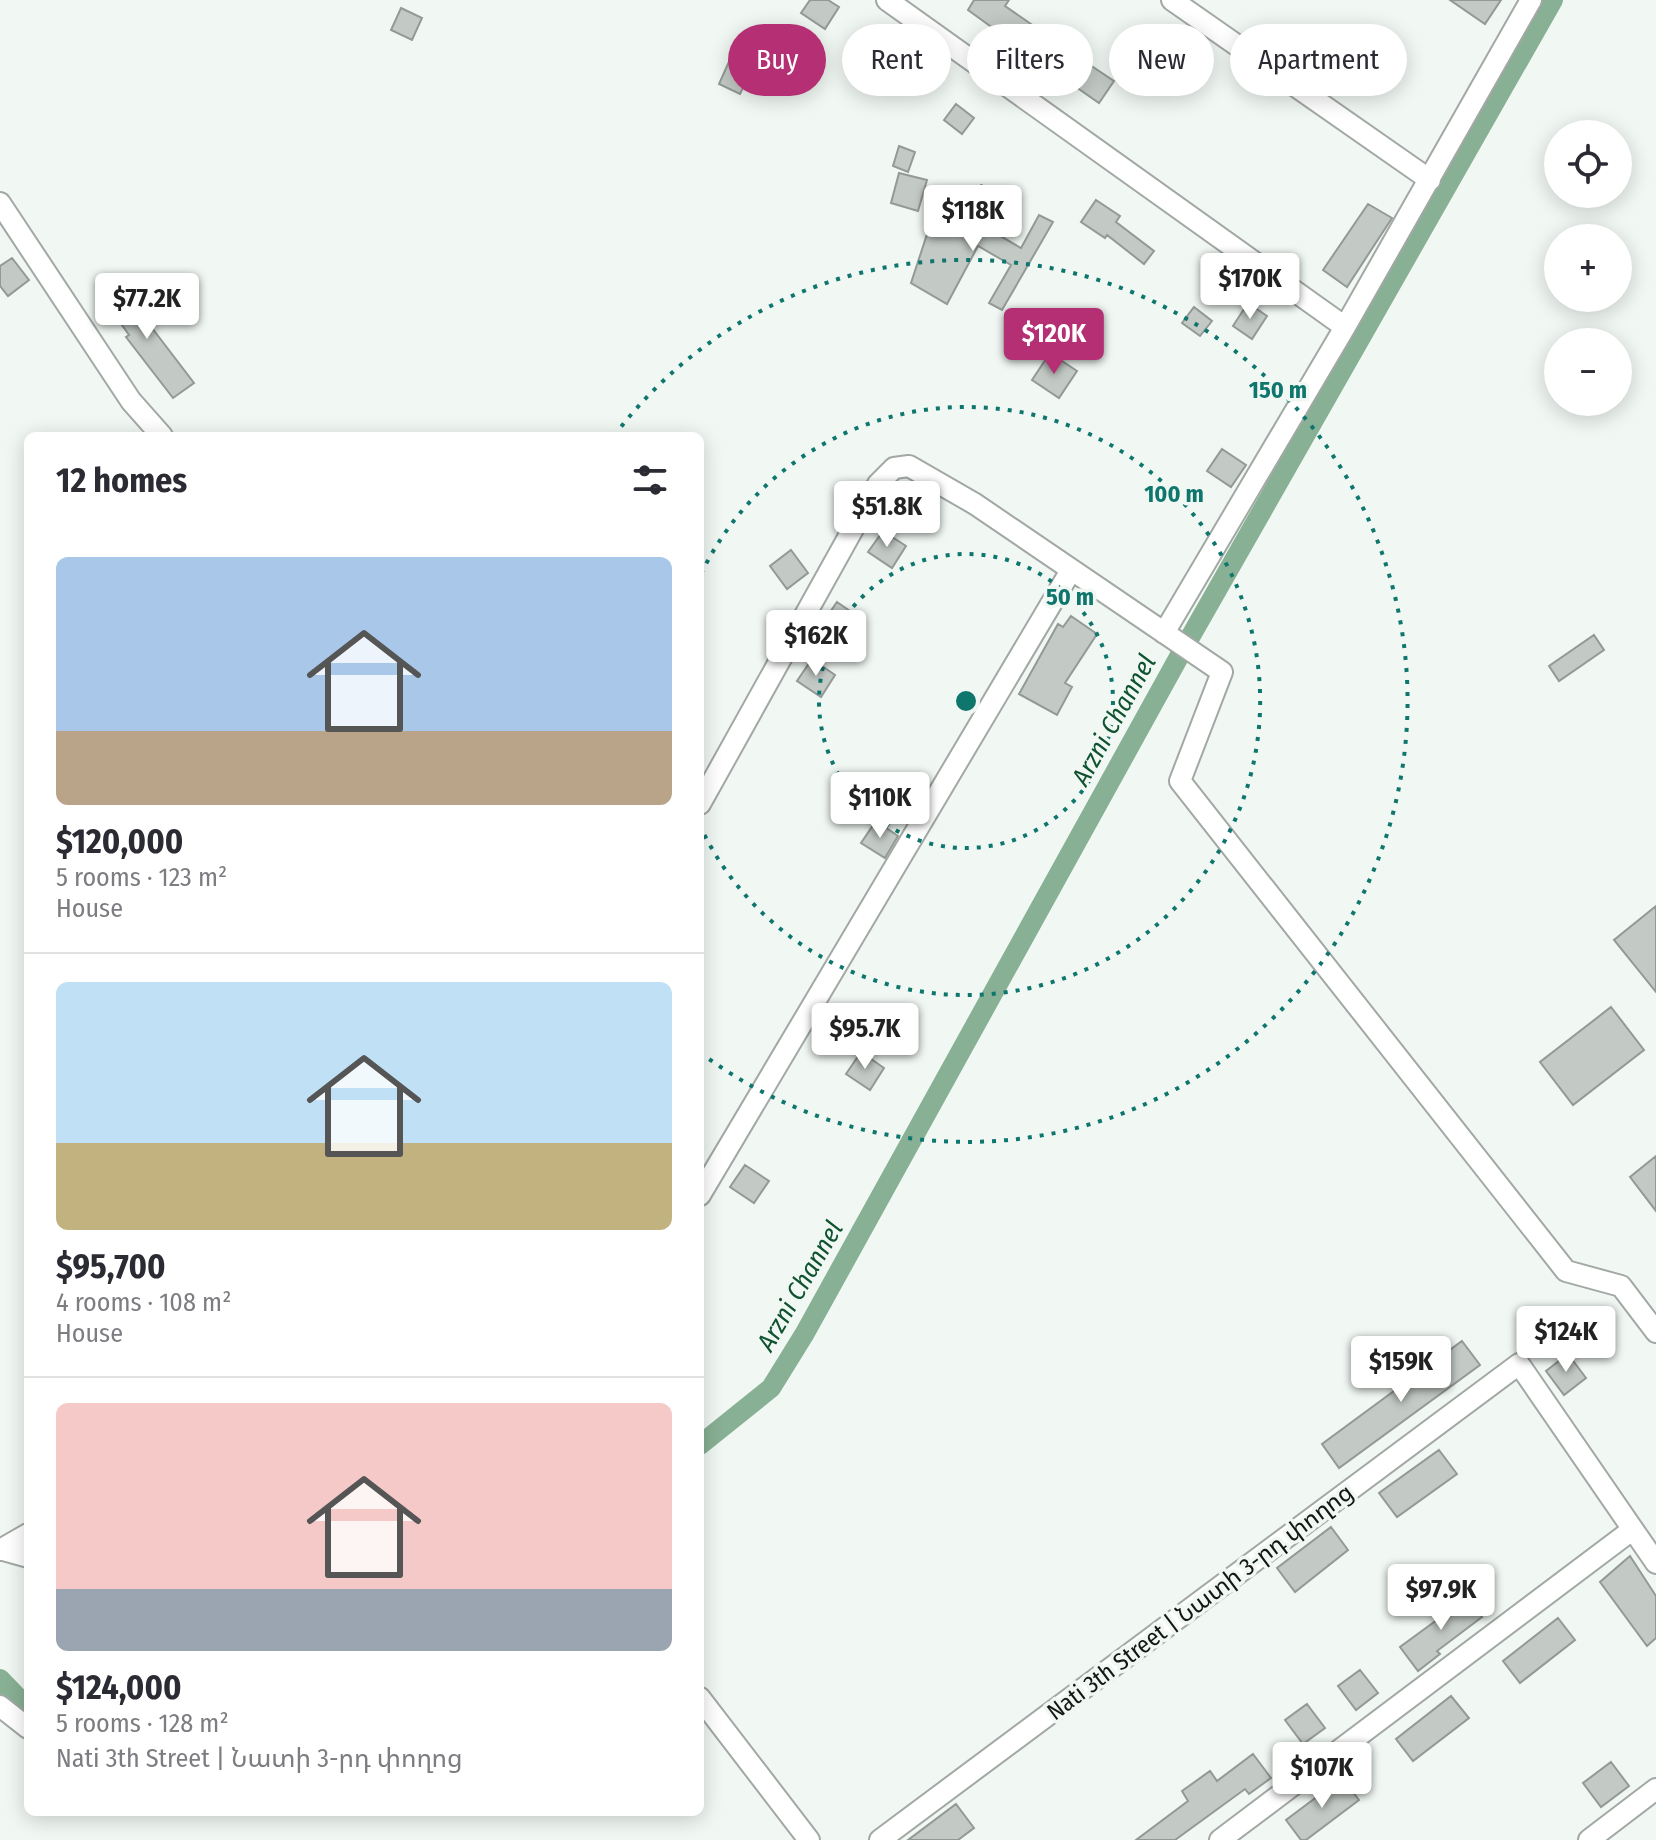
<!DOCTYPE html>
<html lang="en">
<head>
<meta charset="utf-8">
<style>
  body { margin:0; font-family:"Fira Sans Condensed","Noto Sans Armenian",sans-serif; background:#f2f2f3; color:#2b2b33; height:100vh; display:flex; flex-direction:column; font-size:30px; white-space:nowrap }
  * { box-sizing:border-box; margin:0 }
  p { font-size:26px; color:#7c7c81 }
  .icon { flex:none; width:44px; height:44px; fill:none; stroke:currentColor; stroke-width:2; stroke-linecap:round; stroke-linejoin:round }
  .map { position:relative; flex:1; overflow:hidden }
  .panel { position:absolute; left:24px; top:432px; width:680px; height:1384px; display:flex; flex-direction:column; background:#fff; border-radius:12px; box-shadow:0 4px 20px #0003 }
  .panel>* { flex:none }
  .top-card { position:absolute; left:728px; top:24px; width:760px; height:72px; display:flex; gap:16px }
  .controls { position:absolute; left:1544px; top:120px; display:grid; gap:16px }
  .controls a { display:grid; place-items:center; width:88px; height:88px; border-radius:50%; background:#fff; box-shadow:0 4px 20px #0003; font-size:40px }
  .price { position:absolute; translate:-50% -68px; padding:0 18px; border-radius:8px; background:#fff; color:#222; font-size:26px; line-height:52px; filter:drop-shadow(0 2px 4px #0008) }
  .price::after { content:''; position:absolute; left:50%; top:48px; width:24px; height:18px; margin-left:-12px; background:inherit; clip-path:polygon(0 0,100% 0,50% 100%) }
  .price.selected { background:#b42f74; color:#fff }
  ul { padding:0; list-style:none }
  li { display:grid; align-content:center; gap:16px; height:424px; padding:0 32px }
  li+li { border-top:2px solid #e1e1e2 }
  li span { display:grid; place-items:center; height:248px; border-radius:12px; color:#555 }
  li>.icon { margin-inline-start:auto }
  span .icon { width:144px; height:144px; fill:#fffc; stroke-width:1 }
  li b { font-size:34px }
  h2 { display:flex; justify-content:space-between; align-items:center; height:96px; padding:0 32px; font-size:34px }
  .pill { padding:0 28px; border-radius:36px; background:#fff; box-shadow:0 4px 20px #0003; font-size:28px; line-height:72px }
  .pill.selected { background:#b42f74; color:#fff }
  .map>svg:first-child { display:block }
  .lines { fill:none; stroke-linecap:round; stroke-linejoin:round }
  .canal { stroke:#88b094; stroke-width:20 }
  .building { fill:#c3cac5; stroke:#939995; stroke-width:2 }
  .minor-casing { stroke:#a2a8a4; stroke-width:24 }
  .minor { stroke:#fff; stroke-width:20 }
  .ring { fill:none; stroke:#0f766e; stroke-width:4; stroke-dasharray:4 8 }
  .labels { text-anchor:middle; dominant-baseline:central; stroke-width:7; stroke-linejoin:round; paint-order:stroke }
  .street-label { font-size:24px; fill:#141615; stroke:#f1f8f3 }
  .water-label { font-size:26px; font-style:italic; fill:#0e522f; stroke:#f1f8f3 }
  .centre { fill:#0f766e; stroke:#f1f8f3; stroke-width:4 }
  .ring-label { font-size:24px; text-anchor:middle; font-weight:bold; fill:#0f766e; stroke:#f1f8f3; stroke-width:7; stroke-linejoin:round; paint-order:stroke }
</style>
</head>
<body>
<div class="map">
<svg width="1656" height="1840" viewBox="0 0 1656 1840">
  <rect width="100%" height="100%" fill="#f1f8f3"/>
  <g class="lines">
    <path class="canal" d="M 700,1445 L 771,1388 L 805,1333 L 1180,655 L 1553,0
      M 0,1679 L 28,1708"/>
  </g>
  <path class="building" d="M 810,0 L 828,0 L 839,7 L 825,29 L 801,13 Z
    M 974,0 L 1009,0 L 1005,6 L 1041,31 L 1026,52 L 968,10 Z
    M 1450,0 L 1501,0 L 1485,24 Z
    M 401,8 L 422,18 L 412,40 L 391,30 Z
    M 731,57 L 753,67 L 740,94 L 719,84 Z
    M 1090,65 L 1114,81 L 1099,103 L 1076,87 Z
    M 956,104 L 974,118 L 962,134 L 944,120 Z
    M 899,146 L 915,152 L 908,172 L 893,166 Z
    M 899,173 L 927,180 L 918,211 L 891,203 Z
    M 981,185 L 995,192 L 980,224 L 1021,248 L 1039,215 L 1053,222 L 1002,310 L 989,303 L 1011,265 L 978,246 L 947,304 L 911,283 L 931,222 L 952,235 Z
    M 1096,200 L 1120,216 L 1116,222 L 1154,251 L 1144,264 L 1107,235 L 1105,238 L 1081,222 Z
    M 1368,204 L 1392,218 L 1347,287 L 1323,270 Z
    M 12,258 L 29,280 L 8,296 L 0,286 L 0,266 Z
    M 123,281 L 140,304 L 136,307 L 194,383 L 173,398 L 126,337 L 129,335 L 102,297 Z
    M 1248,303 L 1267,316 L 1252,339 L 1233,326 Z
    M 1194,307 L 1212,321 L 1200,336 L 1182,323 Z
    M 1050,353 L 1077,371 L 1059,398 L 1032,380 Z
    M 1222,449 L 1246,465 L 1231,487 L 1207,471 Z
    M 883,531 L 906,546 L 892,568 L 868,552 Z
    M 791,550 L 808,573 L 787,589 L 770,566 Z
    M 837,602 L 860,618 L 846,640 L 822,624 Z
    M 1071,616 L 1097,634 L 1065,683 L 1072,687 L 1057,715 L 1019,694 L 1058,624 L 1063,627 Z
    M 1594,635 L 1604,650 L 1559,681 L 1549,666 Z
    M 812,659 L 835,675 L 821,697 L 797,681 Z
    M 876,821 L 898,836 L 885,858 L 861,843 Z
    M 1656,906 L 1656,992 L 1614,940 Z
    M 1611,1007 L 1644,1050 L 1573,1105 L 1540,1062 Z
    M 861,1052 L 884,1068 L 870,1090 L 846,1074 Z
    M 1656,1156 L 1656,1211 L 1630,1177 Z
    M 745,1165 L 769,1181 L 754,1203 L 730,1187 Z
    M 1462,1341 L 1480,1365 L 1339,1468 L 1322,1444 Z
    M 1568,1354 L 1586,1378 L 1564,1395 L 1546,1371 Z
    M 1439,1450 L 1457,1474 L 1397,1517 L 1379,1493 Z
    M 1331,1527 L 1348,1550 L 1295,1592 L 1277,1568 Z
    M 1630,1556 L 1656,1596 L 1656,1638 L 1647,1646 L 1600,1582 Z
    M 1464,1593 L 1482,1617 L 1437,1651 L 1440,1654 L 1418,1671 L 1400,1647 L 1445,1614 L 1442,1610 Z
    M 1558,1618 L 1575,1640 L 1520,1683 L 1503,1661 Z
    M 1360,1670 L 1378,1693 L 1356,1710 L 1338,1686 Z
    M 1451,1696 L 1469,1718 L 1413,1761 L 1396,1739 Z
    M 1307,1704 L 1325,1728 L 1303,1744 L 1285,1720 Z
    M 1253,1754 L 1271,1778 L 1249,1794 L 1245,1789 L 1175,1840 L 1136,1840 L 1188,1801 L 1182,1791 L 1210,1771 L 1217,1781 Z
    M 1611,1762 L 1629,1786 L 1601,1807 L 1583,1783 Z
    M 1342,1778 L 1359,1800 L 1306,1840 L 1301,1840 L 1286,1820 Z
    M 956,1804 L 974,1828 L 958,1840 L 908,1840 Z"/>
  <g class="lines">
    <defs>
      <path id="minor" d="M 887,0 L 1345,327
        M 1172,0 L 1430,180
        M 0,203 L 131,401 L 162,436
        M 1164,633 L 1345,327 L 1531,0
        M 700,804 L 878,484 L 894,468 L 909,466 L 975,504 L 1222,672 L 1180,781 L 1566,1271 L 1621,1286 L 1656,1332
        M 700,1195 L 1070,572
        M 0,1549 L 28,1557
        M 0,1550 L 28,1534
        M 700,1698 L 809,1840
        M 0,1706 L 28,1728
        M 880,1840 L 1519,1364 L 1656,1563
        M 1220,1840 L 1632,1530
        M 1589,1840 L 1656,1789"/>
    </defs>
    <use href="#minor" class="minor-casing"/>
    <use href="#minor" class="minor"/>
  </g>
  <g class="ring">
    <circle cx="966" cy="701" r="147"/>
    <path d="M701 574A294 294 0 1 1 701 828"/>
    <path d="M614 436A441 441 0 1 1 701 1053"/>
  </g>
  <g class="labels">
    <g class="street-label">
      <text transform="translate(1200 1602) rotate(-37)">Nati 3th Street | Նատի 3-րդ փողոց</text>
    </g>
    <g class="water-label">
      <text transform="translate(1114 720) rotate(-61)">Arzni Channel</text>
      <text transform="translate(800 1286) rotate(-60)">Arzni Channel</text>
    </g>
  </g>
  <circle cx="966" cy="701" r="12" class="centre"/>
  <g class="ring-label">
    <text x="1278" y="398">150 m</text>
    <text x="1174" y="502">100 m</text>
    <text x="1070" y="605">50 m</text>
  </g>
</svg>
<div class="controls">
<a><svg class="icon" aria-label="locate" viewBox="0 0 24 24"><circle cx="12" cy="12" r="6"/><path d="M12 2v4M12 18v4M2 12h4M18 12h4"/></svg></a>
<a>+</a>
<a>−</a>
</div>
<b class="price" style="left:973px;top:253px">$118K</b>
<b class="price" style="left:1250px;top:321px">$170K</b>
<b class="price" style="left:147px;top:341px">$77.2K</b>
<b class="price selected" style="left:1054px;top:376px">$120K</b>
<b class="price" style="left:887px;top:549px">$51.8K</b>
<b class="price" style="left:816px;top:678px">$162K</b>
<b class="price" style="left:880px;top:840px">$110K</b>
<b class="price" style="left:865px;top:1071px">$95.7K</b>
<b class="price" style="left:1566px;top:1374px">$124K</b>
<b class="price" style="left:1401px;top:1404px">$159K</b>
<b class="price" style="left:1441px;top:1632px">$97.9K</b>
<b class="price" style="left:1322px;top:1810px">$107K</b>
<div class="top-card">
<a class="pill selected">Buy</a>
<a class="pill">Rent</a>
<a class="pill">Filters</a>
<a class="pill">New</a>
<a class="pill">Apartment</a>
</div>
<section class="panel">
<h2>12 homes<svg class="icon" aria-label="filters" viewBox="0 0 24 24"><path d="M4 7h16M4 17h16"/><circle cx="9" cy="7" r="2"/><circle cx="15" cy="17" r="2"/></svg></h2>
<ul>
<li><span style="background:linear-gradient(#a9c7e8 70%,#b9a48a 0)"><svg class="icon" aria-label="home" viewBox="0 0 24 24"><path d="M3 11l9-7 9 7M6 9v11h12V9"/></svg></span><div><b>$120,000</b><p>5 rooms · 123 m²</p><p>House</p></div></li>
<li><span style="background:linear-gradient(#bfe0f5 65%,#c2b280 0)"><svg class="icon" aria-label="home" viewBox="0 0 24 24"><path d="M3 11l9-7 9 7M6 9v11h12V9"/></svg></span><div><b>$95,700</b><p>4 rooms · 108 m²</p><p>House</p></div></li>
<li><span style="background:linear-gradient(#f6c9c9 75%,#9aa5b1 0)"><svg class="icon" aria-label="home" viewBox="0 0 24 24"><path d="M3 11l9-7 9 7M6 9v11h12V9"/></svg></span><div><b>$124,000</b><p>5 rooms · 128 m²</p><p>Nati 3th Street | Նատի 3-րդ փողոց</p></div></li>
</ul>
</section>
</div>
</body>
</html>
